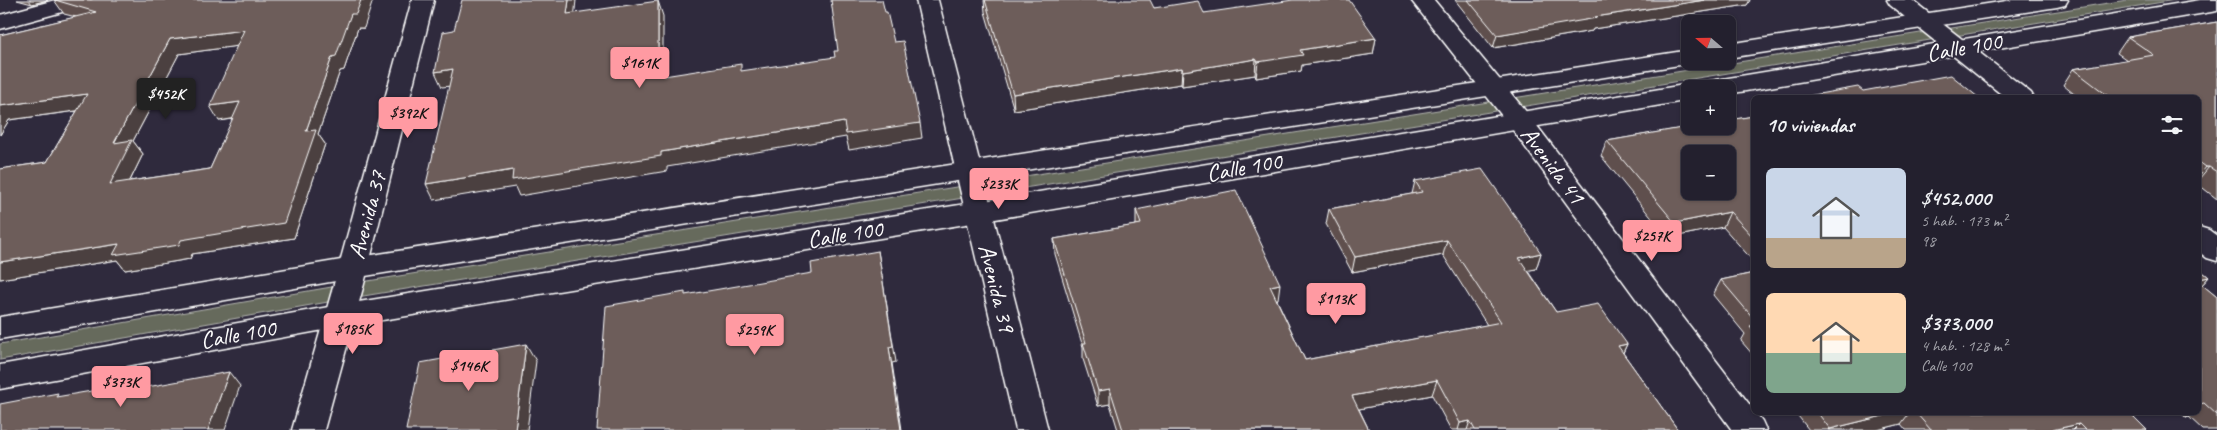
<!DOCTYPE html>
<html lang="es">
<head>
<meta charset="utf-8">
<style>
  body { margin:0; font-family:Caveat,sans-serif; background:#2f2d3a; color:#f1f3f6; height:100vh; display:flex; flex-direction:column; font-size:19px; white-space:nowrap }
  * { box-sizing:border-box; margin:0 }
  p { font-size:16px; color:#a3a3aa }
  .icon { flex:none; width:28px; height:28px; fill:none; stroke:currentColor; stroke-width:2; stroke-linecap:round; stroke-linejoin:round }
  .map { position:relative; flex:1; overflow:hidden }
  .panel { position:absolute; left:1751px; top:95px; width:450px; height:320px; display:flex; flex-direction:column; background:#23202e; border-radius:8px; box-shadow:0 1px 4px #0004,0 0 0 1px #403e4a }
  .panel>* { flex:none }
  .needle { width:32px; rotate:290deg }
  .fabs { position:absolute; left:1681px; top:15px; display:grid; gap:10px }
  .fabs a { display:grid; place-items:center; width:55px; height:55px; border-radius:8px; background:#23202e; box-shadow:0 1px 4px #0004,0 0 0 1px #403e4a; font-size:25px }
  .price { position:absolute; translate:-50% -42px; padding:0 11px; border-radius:5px; background:#ff9aa2; color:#111; font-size:16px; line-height:32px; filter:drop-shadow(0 1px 2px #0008) }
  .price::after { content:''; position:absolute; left:50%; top:30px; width:15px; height:11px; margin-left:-8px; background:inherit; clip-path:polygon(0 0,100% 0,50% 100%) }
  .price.active { background:#222; color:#fff }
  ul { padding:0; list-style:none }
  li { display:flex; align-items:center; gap:15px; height:125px; padding:0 15px }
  li span { display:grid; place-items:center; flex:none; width:140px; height:100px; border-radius:8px; color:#555 }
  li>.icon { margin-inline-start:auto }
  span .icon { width:60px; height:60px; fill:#fffc; stroke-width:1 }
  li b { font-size:21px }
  h2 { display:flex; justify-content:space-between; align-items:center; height:60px; padding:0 15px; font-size:21px }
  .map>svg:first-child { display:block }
  .green { fill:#666a5c; stroke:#b2b4ae }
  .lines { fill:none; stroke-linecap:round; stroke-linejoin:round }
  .minor-casing { stroke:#fff; stroke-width:3 }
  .primary-casing { stroke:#fff; stroke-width:3 }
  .minor { fill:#2f2a3d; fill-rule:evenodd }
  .primary { fill:#2f2a3d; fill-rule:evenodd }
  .wall { fill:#5e504d; stroke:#fff; fill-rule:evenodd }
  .shaded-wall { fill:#4c413f; stroke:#fff }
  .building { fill:#6d5d5a; stroke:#fff; fill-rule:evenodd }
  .labels { text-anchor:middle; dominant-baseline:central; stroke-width:4; stroke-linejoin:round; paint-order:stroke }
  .street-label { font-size:24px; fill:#fff; stroke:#2f2a3d }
</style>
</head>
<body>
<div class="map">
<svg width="2217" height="430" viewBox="0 0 2217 430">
  <rect width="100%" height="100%" fill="#2f2a3d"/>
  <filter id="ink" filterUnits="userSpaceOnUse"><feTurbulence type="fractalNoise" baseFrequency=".02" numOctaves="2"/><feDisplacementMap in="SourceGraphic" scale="10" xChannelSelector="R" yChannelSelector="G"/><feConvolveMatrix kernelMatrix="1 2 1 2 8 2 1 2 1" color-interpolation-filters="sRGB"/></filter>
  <g filter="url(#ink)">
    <path class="green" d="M 2127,0 L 2175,0 L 345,299 L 0,360 L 0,344 L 349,284 Z"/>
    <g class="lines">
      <defs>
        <path id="minor" d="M 55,0 L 91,0 L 88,5 L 0,29 L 0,15 Z
          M 412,0 L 434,0 L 364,284 L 324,430 L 292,430 L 334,284 Z
          M 916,0 L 938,0 L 1048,430 L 1016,430 Z
          M 1411,0 L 1434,0 L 1528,114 L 1762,421 L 1766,430 L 1732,430 L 1510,126 Z
          M 1887,0 L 1912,0 L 2031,93 L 2034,98 L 2006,98 L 1890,5 Z
          M 2199,227 L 2209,230 L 2217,236 L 2217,261 L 2207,258 L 2199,252 Z"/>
        <path id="primary" d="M 2013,0 L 2068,0 L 2065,5 L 2057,7 L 1728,58 L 1728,44 Z
          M 2200,0 L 2217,0 L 2217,11 L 1728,94 L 1728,89 L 1690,89 L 1690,100 L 978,222 L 340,327 L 0,389 L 0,365 L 340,305 L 978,202 L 1690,84 L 1699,87 L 1701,84 L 1710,81 Z
          M 1690,50 L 1690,61 L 1698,62 L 353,278 L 0,339 L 0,317 L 353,258 Z"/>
      </defs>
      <use href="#minor" class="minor-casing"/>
      <use href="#primary" class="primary-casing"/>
      <use href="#minor" class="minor"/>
      <use href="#primary" class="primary"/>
    </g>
    <path class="wall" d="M 17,0 L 48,0 L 32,4 Z
      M 54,0 L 364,28 L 358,28 L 344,70 L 340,71 L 318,134 L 325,144 L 294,238 L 192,254 L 190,259 L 125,270 L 117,260 L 0,279 L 0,169 L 47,162 L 77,111 L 9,120 L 0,135 L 0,35 L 76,17 L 64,14 ZM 237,46 L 219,121 L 233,119 L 210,169 L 130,181 L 143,154 L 133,141 L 179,54 Z
      M 984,0 L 1154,8 L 1204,13 L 1376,38 L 1373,54 L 1302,65 L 1301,71 L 1256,78 L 1255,75 L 1182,86 L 1181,84 L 1014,110 L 985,12 Z
      M 1455,0 L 1750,0 L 1747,5 L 1593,29 L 1592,31 L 1493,48 Z
      M 2217,22 L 2217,199 L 2199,185 L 2199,98 L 2079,98 L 2063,85 L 2073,69 L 2127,60 L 2117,53 L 2128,37 Z
      M 1754,116 L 1754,262 L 1723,227 L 1668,238 L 1601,156 L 1607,141 Z
      M 1415,181 L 1541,253 L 1536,269 L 1528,270 L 1556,312 L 1627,344 L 1623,353 L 1678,430 L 1451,430 L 1432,395 L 1359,409 L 1369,430 L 1118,430 L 1110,404 L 1098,406 L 1083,359 L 1083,347 L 1055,254 L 1054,239 L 1136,225 L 1136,210 L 1278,299 L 1277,300 L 1305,360 L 1487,325 L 1443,255 L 1352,272 L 1326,224 L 1329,209 L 1412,194 Z
      M 2199,269 L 2209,277 L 2202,285 L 2217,297 L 2217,430 L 2203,430 L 2189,417 L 2186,418 L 2180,412 L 2199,412 Z
      M 1754,273 L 1754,356 L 1741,341 L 1745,334 L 1713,295 L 1721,280 Z
      M 1795,412 L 2129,412 L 2147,430 L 1906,430 L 1901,424 L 1877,430 L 1809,430 Z"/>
    <path class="shaded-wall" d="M 29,0 L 48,0 L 32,4 Z
      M 361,0 L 373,0 L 364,28 L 358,28 L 344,70 L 340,71 L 318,134 L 325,144 L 294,238 L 192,254 L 190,259 L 125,270 L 117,260 L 0,279 L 0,262 L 119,244 L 181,240 L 306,131 L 332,57 L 351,14 Z
      M 569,0 L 576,0 L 573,29 L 567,14 Z
      M 1705,0 L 1750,0 L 1747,5 L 1593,29 L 1592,31 L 1493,48 L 1497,35 L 1595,17 Z
      M 658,1 L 663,16 L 663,84 L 658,68 Z
      M 244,30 L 253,44 L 179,54 L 133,141 L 143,154 L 121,199 L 110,184 L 114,143 L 170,39 Z
      M 1376,38 L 1373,54 L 1302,65 L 1301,71 L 1256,78 L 1258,62 L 1300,50 Z
      M 1256,59 L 1255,75 L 1182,86 L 1183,71 Z
      M 1182,68 L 1181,84 L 1014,110 L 1013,94 Z
      M 453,69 L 460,85 L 442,87 L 435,72 Z
      M 87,94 L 98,108 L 9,120 L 0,135 L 0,106 Z
      M 240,102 L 249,116 L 219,121 L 210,106 Z
      M 844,122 L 920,123 L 922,138 L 849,150 L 846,137 L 667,167 L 667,171 L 519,196 L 515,187 L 434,200 L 426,184 L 513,170 L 661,152 Z
      M 2206,167 L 2209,167 L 2199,179 L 2199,176 Z
      M 1730,212 L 1723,227 L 1668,238 L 1675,223 Z
      M 1447,240 L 1443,255 L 1352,272 L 1355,257 Z
      M 878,251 L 896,362 L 892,363 L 902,430 L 901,430 L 889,347 Z
      M 1541,253 L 1536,269 L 1514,273 L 1519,258 Z
      M 2209,277 L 2199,288 L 2199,279 Z
      M 1280,284 L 1278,299 L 1268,301 L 1270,286 Z
      M 526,344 L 536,361 L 527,430 L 515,430 Z
      M 1627,344 L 1620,359 L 1618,346 Z
      M 229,372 L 240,386 L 225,430 L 208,430 Z
      M 1437,380 L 1432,395 L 1349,411 L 1352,396 Z
      M 139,383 L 151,397 L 136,389 Z
      M 1110,389 L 1110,404 L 1098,406 L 1098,391 Z
      M 1899,412 L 1910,412 L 1901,424 L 1877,430 L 1829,430 L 1830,429 Z
      M 2192,412 L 2194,412 L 2189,417 L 2186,418 Z
      M 1470,421 L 1467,430 L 1458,430 L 1460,423 Z
      M 2079,424 L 2073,430 L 2052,430 Z"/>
    <path class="building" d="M 55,0 L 361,0 L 356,14 L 351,14 L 336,56 L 332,57 L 306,131 L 316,130 L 284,223 L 181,240 L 179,245 L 113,255 L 119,244 L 0,262 L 0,169 L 47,162 L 87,94 L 0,106 L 0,35 L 96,12 ZM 244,30 L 210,106 L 240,102 L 210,169 L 110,184 L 132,140 L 114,143 L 170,39 Z
      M 462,0 L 569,0 L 567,14 L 658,1 L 658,68 L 664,67 L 664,76 L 741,64 L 741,71 L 835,57 L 834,51 L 838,51 L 831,0 L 882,0 L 885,12 L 887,12 L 894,42 L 903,41 L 920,123 L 846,134 L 844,122 L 661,152 L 661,156 L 512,180 L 513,170 L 426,184 L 453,69 L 435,72 L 443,32 L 454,30 Z
      M 985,0 L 1150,0 L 1154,8 L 1198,1 L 1204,13 L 1293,0 L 1349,0 L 1376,38 L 1300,50 L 1303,55 L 1258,62 L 1256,59 L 1183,71 L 1182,68 L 1013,94 Z
      M 1468,0 L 1705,0 L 1595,17 L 1597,18 L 1497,35 Z
      M 2217,22 L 2217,172 L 2209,167 L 2206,167 L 2199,162 L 2199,98 L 2111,98 L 2073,69 L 2154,55 L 2128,37 Z
      M 1951,75 L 1979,98 L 1802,97 L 1858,87 L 1863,91 Z
      M 1754,116 L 1754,238 L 1730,212 L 1675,223 L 1607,141 L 1693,126 L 1728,126 L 1728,120 ZM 1690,154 L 1728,154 L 1728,191 L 1690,191 Z
      M 1482,169 L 1541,253 L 1519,258 L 1556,312 L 1598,304 L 1627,344 L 1618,346 L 1678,430 L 1475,430 L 1470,421 L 1460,423 L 1437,380 L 1352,396 L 1369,430 L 1123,430 L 1110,389 L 1098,391 L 1083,343 L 1086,343 L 1054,239 L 1141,224 L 1136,210 L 1236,190 L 1280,284 L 1270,286 L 1305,360 L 1501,322 L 1447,240 L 1355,257 L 1329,209 L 1422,192 L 1415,181 Z
      M 878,251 L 893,346 L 889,347 L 901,430 L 597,430 L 606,306 L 685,292 L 685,295 L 812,273 L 811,263 Z
      M 2199,269 L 2209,277 L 2199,279 Z
      M 1754,273 L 1754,319 L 1721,280 Z
      M 2199,282 L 2217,297 L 2217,415 L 2204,403 L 2200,404 L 2199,403 Z
      M 1754,325 L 1754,331 L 1750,326 Z
      M 526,344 L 515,430 L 406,430 L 420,363 Z
      M 229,372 L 208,430 L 0,430 L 0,404 L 58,393 L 56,397 L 139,383 L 136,389 Z
      M 1817,412 L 1899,412 L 1830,429 Z
      M 1915,412 L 2129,412 L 2147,430 L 2085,430 L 2079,424 L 2052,430 L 1931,430 Z"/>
  </g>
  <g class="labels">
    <g class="street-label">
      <text transform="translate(1964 47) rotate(-10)">Calle 100</text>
      <text transform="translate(1553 165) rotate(53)">Avenida 41</text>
      <text transform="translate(1244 167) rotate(-10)">Calle 100</text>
      <text transform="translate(367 215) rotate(-75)">Avenida 37</text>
      <text transform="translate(845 234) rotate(-9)">Calle 100</text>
      <text transform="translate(997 288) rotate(76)">Avenida 39</text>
      <text transform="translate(238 334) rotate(-10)">Calle 100</text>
    </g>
  </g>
</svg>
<div class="fabs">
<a><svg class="needle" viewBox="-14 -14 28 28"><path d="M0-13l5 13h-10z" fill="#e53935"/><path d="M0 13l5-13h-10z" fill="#a3a3aa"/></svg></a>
<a>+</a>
<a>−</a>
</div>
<b class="price" style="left:640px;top:89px">$161K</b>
<b class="price active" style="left:166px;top:120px">$452K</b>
<b class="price" style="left:408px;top:139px">$392K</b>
<b class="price" style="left:999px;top:210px">$233K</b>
<b class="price" style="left:1652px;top:262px">$257K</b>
<b class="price" style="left:1336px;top:325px">$113K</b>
<b class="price" style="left:353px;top:355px">$185K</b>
<b class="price" style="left:755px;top:356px">$259K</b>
<b class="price" style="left:469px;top:392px">$146K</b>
<b class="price" style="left:121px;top:408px">$373K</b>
<section class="panel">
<h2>10 viviendas<svg class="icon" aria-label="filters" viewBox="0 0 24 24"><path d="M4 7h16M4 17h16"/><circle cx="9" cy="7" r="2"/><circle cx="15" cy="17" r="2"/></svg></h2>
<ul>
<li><span style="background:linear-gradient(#c9d6e8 70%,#b9a48a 0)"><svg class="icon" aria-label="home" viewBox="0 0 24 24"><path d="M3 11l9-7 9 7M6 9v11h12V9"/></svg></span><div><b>$452,000</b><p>5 hab. · 173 m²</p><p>98</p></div></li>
<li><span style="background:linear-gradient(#ffd9b3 60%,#7fa58c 0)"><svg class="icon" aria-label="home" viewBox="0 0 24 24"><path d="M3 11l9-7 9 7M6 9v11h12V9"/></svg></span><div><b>$373,000</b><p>4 hab. · 128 m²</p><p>Calle 100</p></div></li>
</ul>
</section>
</div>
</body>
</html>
